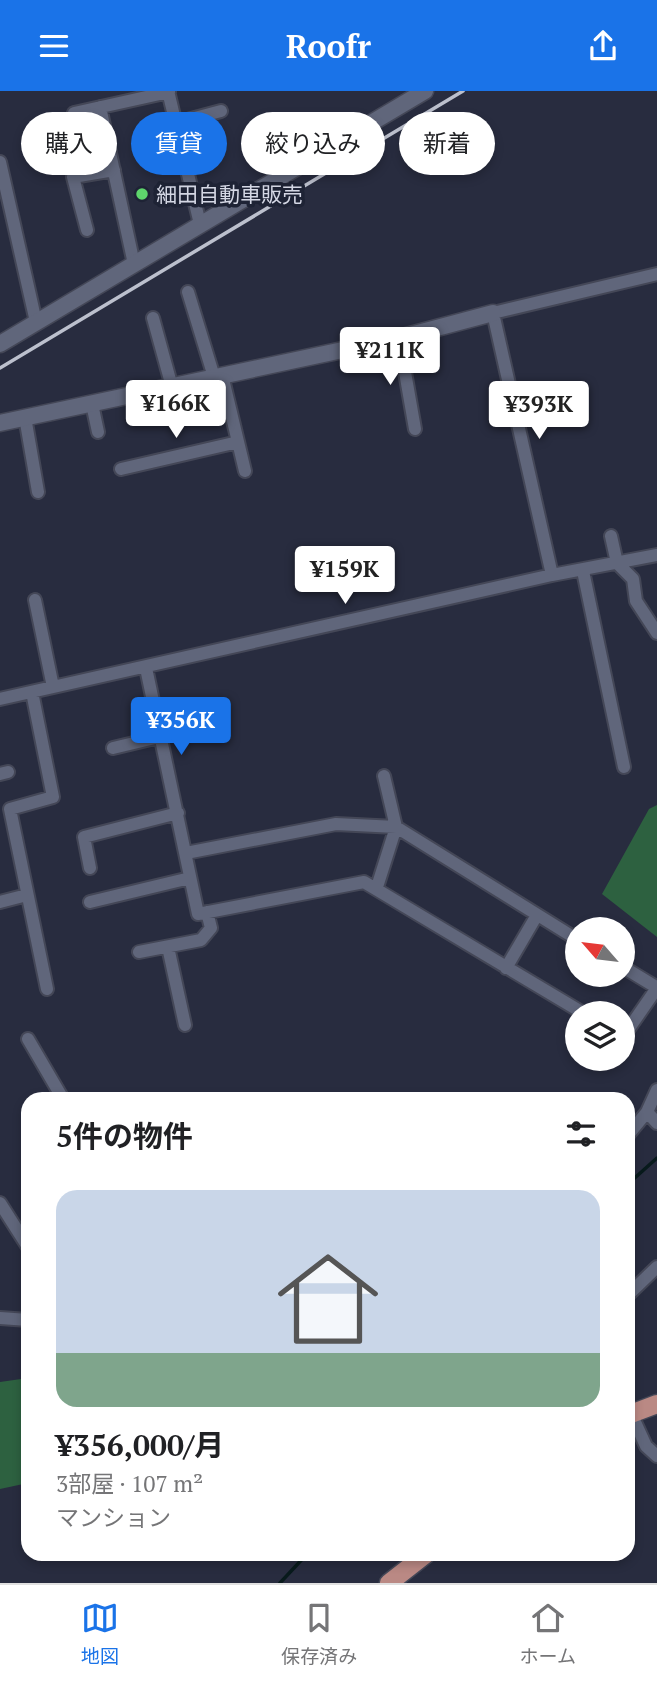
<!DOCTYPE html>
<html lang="ja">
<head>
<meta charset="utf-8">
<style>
  body { margin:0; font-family:"PT Serif","Noto Sans JP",serif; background:#f6f6f6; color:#202124; height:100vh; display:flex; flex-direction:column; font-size:26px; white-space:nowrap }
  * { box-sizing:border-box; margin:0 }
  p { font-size:23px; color:#757577 }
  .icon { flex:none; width:38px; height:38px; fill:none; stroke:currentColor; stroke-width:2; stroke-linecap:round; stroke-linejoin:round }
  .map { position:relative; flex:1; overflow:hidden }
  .drawer { position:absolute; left:21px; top:1001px; width:614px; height:469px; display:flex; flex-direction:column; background:#fff; border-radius:21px; box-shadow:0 4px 10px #0003 }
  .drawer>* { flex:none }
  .guide { position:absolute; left:21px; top:21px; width:616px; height:63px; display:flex; gap:14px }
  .needle { width:46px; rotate:298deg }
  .buttons { position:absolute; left:565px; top:826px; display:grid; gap:14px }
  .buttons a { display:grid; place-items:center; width:70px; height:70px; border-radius:50%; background:#fff; box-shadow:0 4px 10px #0003; font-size:35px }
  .price { position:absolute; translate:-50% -60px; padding:0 16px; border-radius:7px; background:#fff; color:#222; font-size:23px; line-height:46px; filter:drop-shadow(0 2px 4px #0008) }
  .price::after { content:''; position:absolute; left:50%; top:42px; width:21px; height:16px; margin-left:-10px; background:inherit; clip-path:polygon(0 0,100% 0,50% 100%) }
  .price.active { background:#1a73e8; color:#fff }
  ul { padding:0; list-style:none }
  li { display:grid; align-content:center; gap:14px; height:371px; padding:0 35px }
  li span { display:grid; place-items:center; height:217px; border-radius:21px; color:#555 }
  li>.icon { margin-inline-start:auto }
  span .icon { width:126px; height:126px; fill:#fffc; stroke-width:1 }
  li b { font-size:30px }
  h2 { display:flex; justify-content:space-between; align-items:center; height:84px; padding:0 35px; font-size:30px }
  .pill { padding:0 24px; border-radius:32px; background:#fff; box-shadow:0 4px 10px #0003; font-size:24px; line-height:63px }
  .pill.active { background:#1a73e8; color:#fff }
  header { display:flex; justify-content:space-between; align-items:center; height:91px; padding:0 35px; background:#1a73e8; color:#fff; font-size:32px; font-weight:700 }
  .tab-bar { display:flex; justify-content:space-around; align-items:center; height:98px; border-top:2px solid #e0e0e0; background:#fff; font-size:19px; color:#757577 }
  .tab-bar a { display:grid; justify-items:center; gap:4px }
  .tab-bar .active { color:#1a73e8 }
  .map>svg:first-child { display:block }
  .green { fill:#2d6140 }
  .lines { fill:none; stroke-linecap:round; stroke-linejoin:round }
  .stream { stroke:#081a1c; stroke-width:3.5 }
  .minor-casing { stroke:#444757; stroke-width:16 }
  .tertiary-casing { stroke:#444757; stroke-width:19 }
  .primary-casing { stroke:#444757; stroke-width:21 }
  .minor { stroke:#60667b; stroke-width:12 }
  .tertiary { stroke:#60667b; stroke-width:16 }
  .primary { stroke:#ba8984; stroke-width:18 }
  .rail { stroke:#bcc0cd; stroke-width:3.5 }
  .poi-dot { fill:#5ed56c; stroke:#1e2335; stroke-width:2.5 }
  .labels { text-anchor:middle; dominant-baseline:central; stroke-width:7; stroke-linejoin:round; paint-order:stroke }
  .poi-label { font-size:21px; fill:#d4d7e4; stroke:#1e2335; text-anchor:start }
</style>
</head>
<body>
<header><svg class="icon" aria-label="menu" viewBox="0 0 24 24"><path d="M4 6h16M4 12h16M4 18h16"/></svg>Roofr<svg class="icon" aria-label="share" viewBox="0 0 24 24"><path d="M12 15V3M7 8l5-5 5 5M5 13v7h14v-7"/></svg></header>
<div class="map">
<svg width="657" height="1492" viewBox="0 0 657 1492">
  <rect width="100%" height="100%" fill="#282c3f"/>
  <path class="green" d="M 657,714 L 657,846 L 602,803 L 649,718 Z
    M 28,1287 L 28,1392 L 0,1398 L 0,1291 Z"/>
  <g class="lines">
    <path class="stream" d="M 628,1093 L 657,1067
      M 280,1492 L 307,1463"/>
    <defs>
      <path id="minor" d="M 168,0 L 200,133
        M 100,16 L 134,173
        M 74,22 L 169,1
        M 176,32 L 221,20
        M 0,71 L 36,231
        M 87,139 L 73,86 L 114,79
        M 188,201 L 214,286
        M 153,227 L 172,296
        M 399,247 L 415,338
        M 222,284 L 245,380
        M 92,313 L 98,341
        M 25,326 L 38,401
        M 121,378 L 238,351
        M 611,445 L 617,472 L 633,488 L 636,510 L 657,542
        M 583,480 L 624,676
        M 552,484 L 493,222 L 657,183
        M 35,509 L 53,596
        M 146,577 L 198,823 L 364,791 L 583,922
        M 32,601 L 53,706 L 10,718 L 47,898
        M 0,608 L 552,484 L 657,464
        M 113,657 L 159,646
        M 0,683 L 8,681
        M 186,762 L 336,733 L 396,736 L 578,849
        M 90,777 L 84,746 L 178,722
        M 377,796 L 396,736 L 384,685
        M 0,811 L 27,804
        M 90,811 L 190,787
        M 168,856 L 185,934
        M 139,861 L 201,849 L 211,837 L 207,821
        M 623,876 L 656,896
        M 506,877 L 537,824
        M 623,946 L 657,897
        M 28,948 L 63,1008
        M 647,1021 L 657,1032
        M 628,1044 L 647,1021 L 657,999
        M 0,1112 L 28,1156
        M 628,1204 L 657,1176
        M 0,1227 L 28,1229
        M 629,1318 L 646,1355 L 657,1365"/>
      <path id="tertiary" d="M 0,253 L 425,0
        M 0,332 L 399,247 L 493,222"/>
      <path id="primary" d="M 628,1324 L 657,1313
        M 389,1492 L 426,1463"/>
    </defs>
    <use href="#minor" class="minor-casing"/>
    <use href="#tertiary" class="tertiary-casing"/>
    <use href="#primary" class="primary-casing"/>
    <use href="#minor" class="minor"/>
    <use href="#tertiary" class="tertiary"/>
    <use href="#primary" class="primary"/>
    <path class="rail" d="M 0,277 L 463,0"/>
  </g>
  <circle class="poi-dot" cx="142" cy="103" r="7"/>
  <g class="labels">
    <g class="poi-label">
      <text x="156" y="103">細田自動車販売</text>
    </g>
  </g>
</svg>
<div class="buttons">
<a><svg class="needle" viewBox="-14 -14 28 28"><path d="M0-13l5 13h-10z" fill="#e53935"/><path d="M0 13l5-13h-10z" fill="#757577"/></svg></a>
<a><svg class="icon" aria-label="layers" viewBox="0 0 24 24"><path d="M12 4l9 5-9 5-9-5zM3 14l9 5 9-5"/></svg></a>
</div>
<b class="price" style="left:390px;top:296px">¥211K</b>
<b class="price" style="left:176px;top:349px">¥166K</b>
<b class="price" style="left:539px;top:350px">¥393K</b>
<b class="price" style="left:345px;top:515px">¥159K</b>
<b class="price active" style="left:181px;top:666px">¥356K</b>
<div class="guide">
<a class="pill">購入</a>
<a class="pill active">賃貸</a>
<a class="pill">絞り込み</a>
<a class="pill">新着</a>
</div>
<section class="drawer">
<h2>5件の物件<svg class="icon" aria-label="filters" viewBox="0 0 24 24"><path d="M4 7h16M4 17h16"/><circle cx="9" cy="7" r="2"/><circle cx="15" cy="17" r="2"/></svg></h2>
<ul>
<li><span style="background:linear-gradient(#c9d6e8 75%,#7fa58c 0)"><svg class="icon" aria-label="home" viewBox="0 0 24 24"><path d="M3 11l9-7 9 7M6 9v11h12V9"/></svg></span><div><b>¥356,000/月</b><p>3部屋 · 107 m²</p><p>マンション</p></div></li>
</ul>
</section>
</div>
<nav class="tab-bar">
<a class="active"><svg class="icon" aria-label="map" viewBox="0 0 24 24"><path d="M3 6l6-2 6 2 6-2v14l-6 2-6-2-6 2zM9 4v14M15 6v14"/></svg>地図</a>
<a><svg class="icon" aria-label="saved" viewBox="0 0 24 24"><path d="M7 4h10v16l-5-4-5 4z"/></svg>保存済み</a>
<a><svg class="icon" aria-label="home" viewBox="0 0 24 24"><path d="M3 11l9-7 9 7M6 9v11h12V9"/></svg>ホーム</a>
</nav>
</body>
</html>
